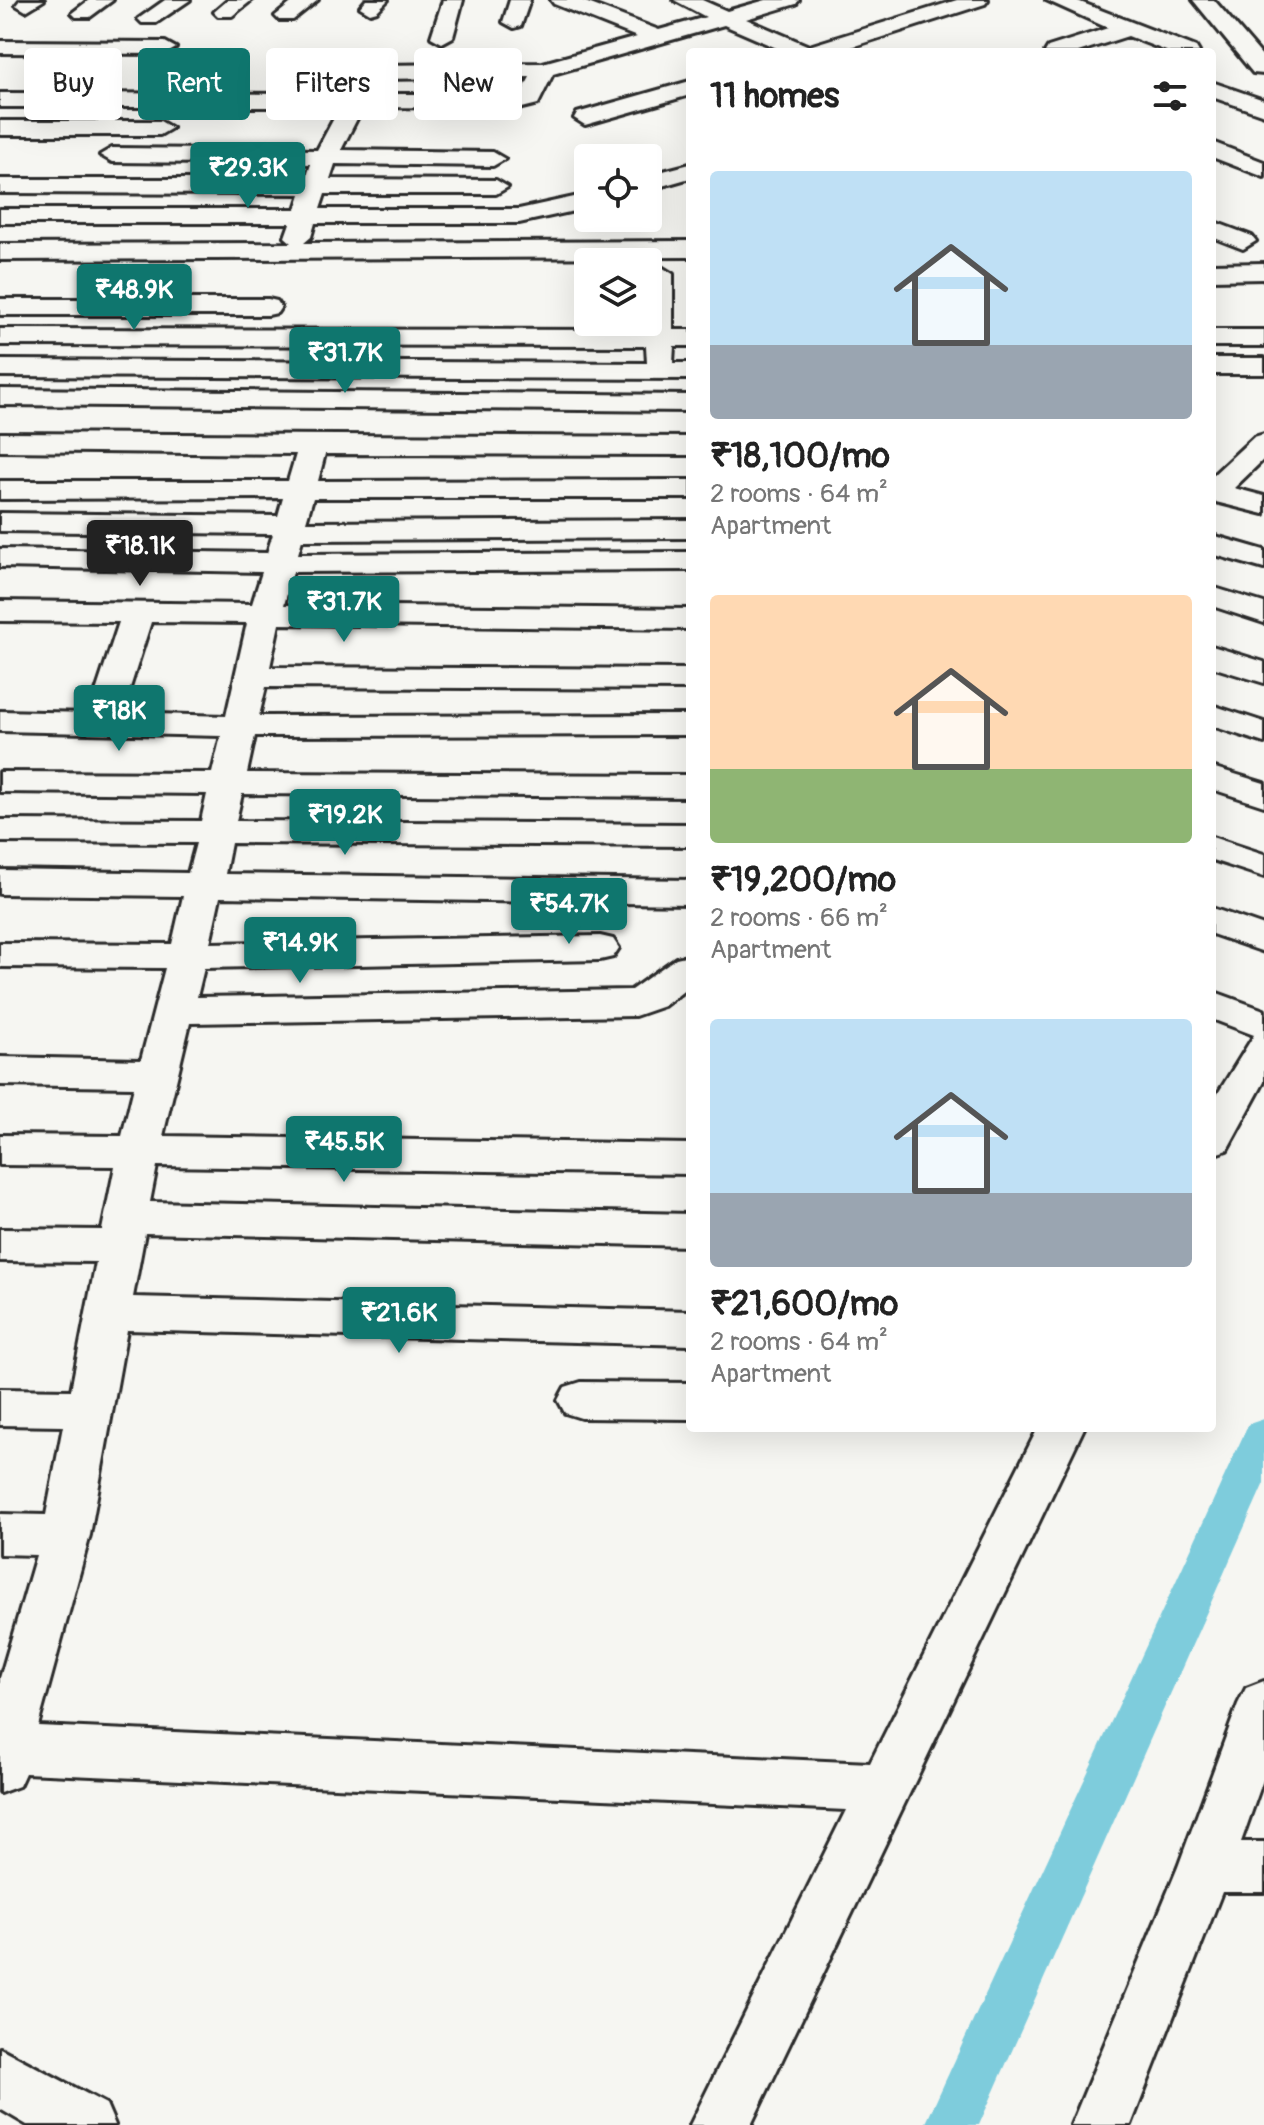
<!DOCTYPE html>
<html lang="en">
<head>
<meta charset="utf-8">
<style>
  body { margin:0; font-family:Pangolin,sans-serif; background:#f6f6f6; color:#222; height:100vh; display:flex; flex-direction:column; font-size:30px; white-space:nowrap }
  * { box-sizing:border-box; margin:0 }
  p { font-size:26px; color:#767676 }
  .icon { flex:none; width:44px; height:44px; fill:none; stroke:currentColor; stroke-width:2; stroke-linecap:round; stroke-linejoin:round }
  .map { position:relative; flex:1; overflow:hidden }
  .details { position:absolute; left:686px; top:48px; width:530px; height:1384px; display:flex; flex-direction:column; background:#fff; border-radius:8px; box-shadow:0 8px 32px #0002 }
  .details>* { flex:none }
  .guide { position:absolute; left:24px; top:48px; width:542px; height:72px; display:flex; gap:16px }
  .fabs { position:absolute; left:574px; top:144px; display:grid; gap:16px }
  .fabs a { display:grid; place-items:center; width:88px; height:88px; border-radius:8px; background:#fff; box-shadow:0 8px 32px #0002; font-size:40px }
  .price { position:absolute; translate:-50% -68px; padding:0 18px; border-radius:8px; background:#0f766e; color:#fff; font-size:26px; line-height:52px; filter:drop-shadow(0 2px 4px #0008) }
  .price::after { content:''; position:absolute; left:50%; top:48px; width:24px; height:18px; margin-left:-12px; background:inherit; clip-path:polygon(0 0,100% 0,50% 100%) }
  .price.on { background:#222; color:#fff }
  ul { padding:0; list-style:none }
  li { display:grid; align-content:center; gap:16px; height:424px; padding:0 24px }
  li span { display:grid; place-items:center; height:248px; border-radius:8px; color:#555 }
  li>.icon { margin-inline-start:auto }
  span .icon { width:144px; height:144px; fill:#fffc; stroke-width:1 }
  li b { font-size:34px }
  h2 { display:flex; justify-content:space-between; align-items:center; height:96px; padding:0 24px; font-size:34px }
  .tag { padding:0 28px; border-radius:8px; background:#fff; box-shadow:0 8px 32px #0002; font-size:28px; line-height:72px }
  .tag.on { background:#0f766e; color:#fff }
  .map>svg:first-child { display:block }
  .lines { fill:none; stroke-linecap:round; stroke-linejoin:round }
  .canal { fill:#7eccdc; fill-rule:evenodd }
  .minor-casing { stroke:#2b2b2b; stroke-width:6 }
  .minor { fill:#f6f6f2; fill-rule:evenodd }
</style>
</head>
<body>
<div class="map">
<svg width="1264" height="2125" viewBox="0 0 1264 2125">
  <rect width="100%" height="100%" fill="#f6f6f2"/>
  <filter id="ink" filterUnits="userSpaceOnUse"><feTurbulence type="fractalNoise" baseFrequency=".0125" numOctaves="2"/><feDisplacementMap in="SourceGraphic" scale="16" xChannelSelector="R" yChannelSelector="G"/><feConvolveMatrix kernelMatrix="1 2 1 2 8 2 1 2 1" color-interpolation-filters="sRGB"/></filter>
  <g filter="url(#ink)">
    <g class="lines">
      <path class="canal" d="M 1264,1419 L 1264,1483 L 979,2125 L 925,2125 L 1243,1436 L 1249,1424 Z"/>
      <defs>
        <path id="minor" d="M 20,0 L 44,0 L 26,11 L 16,5 Z
          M 89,0 L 113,0 L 90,17 L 76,17 L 72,13 Z
          M 165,0 L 190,0 L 156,23 L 142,23 L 138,19 Z
          M 228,0 L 252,0 L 232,16 L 218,16 L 214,12 Z
          M 295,0 L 318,0 L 293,20 L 279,20 L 275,16 Z
          M 366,0 L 388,0 L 377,11 L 370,13 L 360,7 Z
          M 443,0 L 463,0 L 453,37 L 442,43 L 431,37 Z
          M 510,0 L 530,0 L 521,26 L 514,28 L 503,22 Z
          M 551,0 L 580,0 L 659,30 L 706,17 L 674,0 L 702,0 L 727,11 L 766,0 L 799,0 L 796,4 L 746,19 L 809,46 L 957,0 L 988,0 L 985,4 L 836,52 L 786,52 L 724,25 L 553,74 L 538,104 L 522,108 L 363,107 L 341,150 L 493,152 L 505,159 L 493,166 L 335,164 L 330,179 L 496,180 L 508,187 L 496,194 L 325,194 L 320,209 L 519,209 L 588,194 L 588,208 L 519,223 L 315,223 L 311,237 L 304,243 L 690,241 L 690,257 L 0,260 L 0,244 L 292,243 L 285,237 L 290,223 L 0,223 L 0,209 L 296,209 L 301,194 L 0,193 L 0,179 L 306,179 L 311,164 L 112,162 L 100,155 L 112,148 L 317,150 L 340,107 L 0,107 L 0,93 L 347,94 L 356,79 L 300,80 L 289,73 L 300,66 L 543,63 L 637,37 L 554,4 ZM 530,77 L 521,94 L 370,94 L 376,79 Z
          M 1046,0 L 1075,0 L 1196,47 L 1199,52 L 1169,52 L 1128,36 L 1078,52 L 1045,52 L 1048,47 L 1108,28 Z
          M 1193,0 L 1214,0 L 1264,58 L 1264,74 L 1253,73 Z
          M 0,41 L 165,42 L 176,48 L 165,54 L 0,53 Z
          M 690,81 L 690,95 L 585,125 L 574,118 L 577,113 Z
          M 1212,82 L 1264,100 L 1264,115 L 1212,97 Z
          M 0,121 L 160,121 L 172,128 L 160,135 L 0,135 Z
          M 1212,142 L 1264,162 L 1264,177 L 1212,157 Z
          M 690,164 L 690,178 L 648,190 L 648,175 Z
          M 1212,221 L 1252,236 L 1256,241 L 1243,249 L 1212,237 Z
          M 1264,263 L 1264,279 L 1212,280 L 1212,264 Z
          M 660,266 L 673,274 L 673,330 L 690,330 L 690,346 L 674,346 L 673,363 L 690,363 L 690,379 L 0,376 L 0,360 L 647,363 L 646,346 L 0,345 L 0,329 L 647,330 L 648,273 Z
          M 0,299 L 268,299 L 277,301 L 281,307 L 277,313 L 268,315 L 0,315 Z
          M 1212,330 L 1264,330 L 1264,346 L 1212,346 Z
          M 1212,358 L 1264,358 L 1264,374 L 1212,374 Z
          M 0,389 L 690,395 L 690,411 L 0,405 Z
          M 0,433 L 690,437 L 690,455 L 325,454 L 318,481 L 690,480 L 690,498 L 313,498 L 306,522 L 690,520 L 690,538 L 302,540 L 298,554 L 690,552 L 690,570 L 293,572 L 284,605 L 690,609 L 690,629 L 279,624 L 270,667 L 690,669 L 690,689 L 266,687 L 259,716 L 690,715 L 690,735 L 255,736 L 247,773 L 690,775 L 690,797 L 242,794 L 236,821 L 690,824 L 690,846 L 231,843 L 225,874 L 690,880 L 690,904 L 220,897 L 210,943 L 600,936 L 613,939 L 619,948 L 613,957 L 600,960 L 204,968 L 197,997 L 631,990 L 676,958 L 690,955 L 690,986 L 664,1006 L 635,1016 L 190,1023 L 163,1136 L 690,1144 L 690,1174 L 157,1166 L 150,1202 L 690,1214 L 690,1246 L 145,1233 L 133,1297 L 690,1311 L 690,1345 L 127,1330 L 90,1535 L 38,1726 L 870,1763 L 1038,1428 L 1084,1428 L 751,2125 L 690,2125 L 846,1810 L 25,1773 L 19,1786 L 0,1793 L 0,1678 L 36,1555 L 0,1554 L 0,1514 L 46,1515 L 63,1426 L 0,1425 L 0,1389 L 71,1390 L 96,1262 L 0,1261 L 0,1229 L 102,1230 L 115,1166 L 0,1165 L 0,1135 L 122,1136 L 134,1087 L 0,1085 L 0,1057 L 141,1060 L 165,968 L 0,967 L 0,943 L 172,944 L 183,896 L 0,894 L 0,870 L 188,873 L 196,843 L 0,842 L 0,820 L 201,821 L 207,794 L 0,792 L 0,772 L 212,773 L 221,736 L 0,731 L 0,711 L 89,713 L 119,622 L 0,621 L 0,601 L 252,604 L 262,572 L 0,567 L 0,549 L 267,553 L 273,534 L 0,531 L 0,513 L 278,516 L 283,498 L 0,499 L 0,481 L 288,481 L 296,454 L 0,451 ZM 151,622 L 247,623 L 226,716 L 122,713 Z
          M 1264,434 L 1264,459 L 1234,488 L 1264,496 L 1264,514 L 1212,501 L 1212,476 L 1254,437 Z
          M 1212,535 L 1264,550 L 1264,569 L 1212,554 Z
          M 1212,587 L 1264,603 L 1264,623 L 1212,606 Z
          M 1212,646 L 1264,662 L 1264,683 L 1212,667 Z
          M 1212,705 L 1264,722 L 1264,743 L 1212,726 Z
          M 1212,767 L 1264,783 L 1264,806 L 1212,789 Z
          M 1212,837 L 1264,854 L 1264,877 L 1212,860 Z
          M 1212,908 L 1264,926 L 1264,952 L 1212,934 Z
          M 1212,991 L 1264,1010 L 1264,1082 L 1227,1150 L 1212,1155 L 1212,1103 L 1254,1035 L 1212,1019 Z
          M 581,1382 L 690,1383 L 690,1419 L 581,1418 L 565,1413 L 558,1400 L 565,1387 Z
          M 1264,1681 L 1264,1777 L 1241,1842 L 1264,1842 L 1264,1892 L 1222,1892 L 1131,2125 L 1071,2125 L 1178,1867 L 1238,1704 L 1246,1688 Z
          M 0,2048 L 106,2104 L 115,2125 L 27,2125 L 0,2109 Z"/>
      </defs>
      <use href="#minor" class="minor-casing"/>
      <use href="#minor" class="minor"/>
    </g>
  </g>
</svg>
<div class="fabs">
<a><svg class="icon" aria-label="locate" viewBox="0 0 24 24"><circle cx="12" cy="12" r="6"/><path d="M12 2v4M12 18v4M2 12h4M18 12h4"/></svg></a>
<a><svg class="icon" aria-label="layers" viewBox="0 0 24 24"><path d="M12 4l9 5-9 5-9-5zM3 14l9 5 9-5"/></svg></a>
</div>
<b class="price" style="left:248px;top:210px">₹29.3K</b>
<b class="price" style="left:134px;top:332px">₹48.9K</b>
<b class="price" style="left:345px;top:395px">₹31.7K</b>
<b class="price on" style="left:140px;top:588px">₹18.1K</b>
<b class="price" style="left:344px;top:644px">₹31.7K</b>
<b class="price" style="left:119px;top:753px">₹18K</b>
<b class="price" style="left:345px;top:857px">₹19.2K</b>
<b class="price" style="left:569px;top:946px">₹54.7K</b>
<b class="price" style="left:300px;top:985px">₹14.9K</b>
<b class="price" style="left:344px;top:1184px">₹45.5K</b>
<b class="price" style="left:399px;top:1355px">₹21.6K</b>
<div class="guide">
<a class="tag">Buy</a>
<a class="tag on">Rent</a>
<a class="tag">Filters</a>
<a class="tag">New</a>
</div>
<section class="details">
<h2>11 homes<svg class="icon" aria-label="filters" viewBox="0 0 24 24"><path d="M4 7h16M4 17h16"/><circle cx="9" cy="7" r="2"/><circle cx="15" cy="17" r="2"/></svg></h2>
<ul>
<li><span style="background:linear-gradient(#bfe0f5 70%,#9aa5b1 0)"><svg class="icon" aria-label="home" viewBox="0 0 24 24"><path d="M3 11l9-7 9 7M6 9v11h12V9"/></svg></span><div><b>₹18,100/mo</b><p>2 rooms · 64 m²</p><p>Apartment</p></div></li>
<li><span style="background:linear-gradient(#ffd9b3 70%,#8fb573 0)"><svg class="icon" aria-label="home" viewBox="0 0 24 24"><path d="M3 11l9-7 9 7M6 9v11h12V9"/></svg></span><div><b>₹19,200/mo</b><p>2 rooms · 66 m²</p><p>Apartment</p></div></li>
<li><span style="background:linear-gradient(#bfe0f5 70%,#9aa5b1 0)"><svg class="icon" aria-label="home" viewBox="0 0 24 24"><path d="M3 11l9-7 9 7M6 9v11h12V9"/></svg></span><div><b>₹21,600/mo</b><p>2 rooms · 64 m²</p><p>Apartment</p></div></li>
</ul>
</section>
</div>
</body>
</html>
